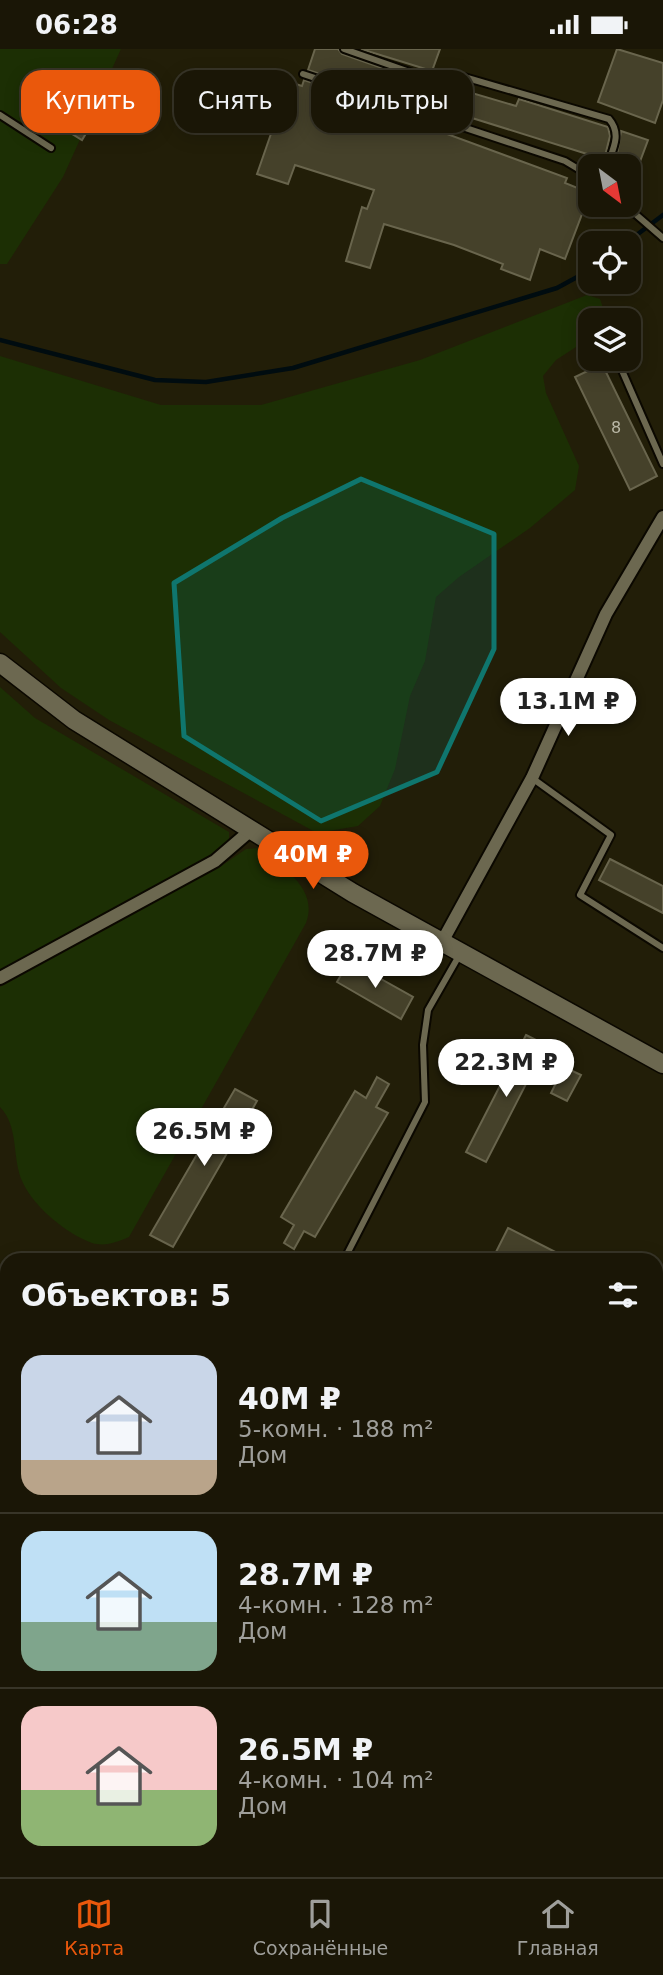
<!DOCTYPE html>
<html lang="ru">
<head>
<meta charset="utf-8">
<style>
  body { margin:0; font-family:"DejaVu Sans",sans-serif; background:#272314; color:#f1f3f6; height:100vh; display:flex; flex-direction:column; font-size:26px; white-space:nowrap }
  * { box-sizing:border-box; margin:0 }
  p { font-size:23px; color:#9f9f9b }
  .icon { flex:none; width:38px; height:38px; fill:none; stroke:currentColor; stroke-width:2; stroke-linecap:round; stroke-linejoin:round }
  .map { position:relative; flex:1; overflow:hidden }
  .details { position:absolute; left:0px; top:1204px; width:663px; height:625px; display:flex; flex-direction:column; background:#1a1606; border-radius:21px 21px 0 0; box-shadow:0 4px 18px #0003,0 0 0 2px #383528 }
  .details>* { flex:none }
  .banner { position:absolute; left:21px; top:21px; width:621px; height:63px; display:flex; gap:14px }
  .needle { width:46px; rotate:148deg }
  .fabs { position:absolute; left:578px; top:105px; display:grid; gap:14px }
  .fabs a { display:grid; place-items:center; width:63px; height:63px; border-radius:14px; background:#1a1606; box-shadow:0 4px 18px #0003,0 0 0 2px #383528; font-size:35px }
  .price { position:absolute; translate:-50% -60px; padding:0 16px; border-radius:24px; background:#fff; color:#222; font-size:23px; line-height:46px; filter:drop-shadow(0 2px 4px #0008) }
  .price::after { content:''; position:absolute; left:50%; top:42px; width:21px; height:16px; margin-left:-10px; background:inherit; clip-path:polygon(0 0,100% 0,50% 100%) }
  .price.selected { background:#ea580c; color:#fff }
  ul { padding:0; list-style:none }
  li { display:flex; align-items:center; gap:21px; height:175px; padding:0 21px }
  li+li { border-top:2px solid #383528 }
  li span { display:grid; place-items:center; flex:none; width:196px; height:140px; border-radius:21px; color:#555 }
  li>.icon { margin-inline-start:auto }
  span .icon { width:84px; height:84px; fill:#fffc; stroke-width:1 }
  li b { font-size:30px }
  h2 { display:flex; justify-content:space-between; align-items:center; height:84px; padding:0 21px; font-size:30px }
  .chip { padding:0 24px; border-radius:21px; background:#1a1606; box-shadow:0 4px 18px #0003,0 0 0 2px #383528; font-size:24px; line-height:63px }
  .chip.selected { background:#ea580c; color:#fff }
  .status { display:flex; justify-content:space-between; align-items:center; height:49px; padding:0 35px; background:#1a1606; direction:ltr }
  .status svg { height:19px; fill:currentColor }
  .tabs { display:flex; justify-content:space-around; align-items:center; height:98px; border-top:2px solid #383528; background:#1a1606; font-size:19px; color:#9f9f9b }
  .tabs a { display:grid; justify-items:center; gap:4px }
  .tabs .selected { color:#ea580c }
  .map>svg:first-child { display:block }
  .green { fill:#1c2f04 }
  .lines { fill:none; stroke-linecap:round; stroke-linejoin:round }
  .stream { stroke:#000c10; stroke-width:4.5 }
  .building { fill:#45412a; stroke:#69654d; stroke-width:2 }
  .lane-casing { stroke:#0b0800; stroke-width:10 }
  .street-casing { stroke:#0b0800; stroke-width:16 }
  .secondary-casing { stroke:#0b0800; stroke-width:21 }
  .lane { stroke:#6c6850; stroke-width:6 }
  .street { stroke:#6c6850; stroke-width:12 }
  .secondary { stroke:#6c6850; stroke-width:18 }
  .marked { fill:#0f766e; fill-opacity:0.2; stroke:#0f766e; stroke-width:5; stroke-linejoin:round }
  .labels { text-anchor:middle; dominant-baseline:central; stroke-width:5; stroke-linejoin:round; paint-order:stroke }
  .number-label { font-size:16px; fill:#b9b7a6 }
</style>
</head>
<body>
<div class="status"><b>06:28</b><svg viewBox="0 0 49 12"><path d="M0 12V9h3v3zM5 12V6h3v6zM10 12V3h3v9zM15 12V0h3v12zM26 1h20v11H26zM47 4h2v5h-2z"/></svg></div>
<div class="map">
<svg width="663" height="1828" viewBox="0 0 663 1828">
  <rect width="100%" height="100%" fill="#221e08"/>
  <path class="green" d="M 0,0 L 121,0 L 63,128 L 7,215 L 0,215 Z
    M 587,246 L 600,250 L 607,271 L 590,271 L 590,289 L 556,311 L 543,327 L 546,344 L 579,417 L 575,441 L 530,479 L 459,528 L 436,548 L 425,612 L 410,647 L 395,720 L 380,757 L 358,777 L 317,784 L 109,671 L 61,639 L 0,583 L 0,307 L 161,356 L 261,356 L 420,311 Z
    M 0,638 L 35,669 L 229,783 L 229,793 L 212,809 L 0,924 Z
    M 258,799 C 282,818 319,839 306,874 L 129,1188 C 117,1193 106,1198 92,1194 C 67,1185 34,1158 23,1134 C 11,1109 20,1079 0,1058 L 0,938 L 220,818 L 246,800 Z
    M 0,1309 L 7,1311 L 7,1491 L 0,1494 Z
    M 7,1506 L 7,1822 L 648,1822 L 648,1828 L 0,1828 L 0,1508 Z"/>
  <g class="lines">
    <path class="stream" d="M 626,194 L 663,166
      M 0,291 L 155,331 L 206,333 L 293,319 L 557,239 L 590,221"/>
  </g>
  <path class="building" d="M 315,0 L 338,0 L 342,5 L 422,33 L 438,34 L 516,57 L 519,50 L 608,78 L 610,87 L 606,103 L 603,110 L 424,54 L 422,59 L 308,21 Z
    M 361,0 L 440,0 L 432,22 Z
    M 617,0 L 663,14 L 663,51 L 655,74 L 598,53 Z
    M 304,31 L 419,69 L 417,74 L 567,129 L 565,134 L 590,144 L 565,210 L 540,200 L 530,231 L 501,220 L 503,215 L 454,196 L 384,175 L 370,219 L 346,212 L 362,158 L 367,160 L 374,141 L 295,116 L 288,135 L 257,125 L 289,33 L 302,37 Z
    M 76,60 L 94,71 L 82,91 L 64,80 Z
    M 621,82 L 648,91 L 629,142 L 628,117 L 615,117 Z
    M 602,315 L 657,427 L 630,441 L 575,328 Z
    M 610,810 L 663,837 L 663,864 L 599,831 Z
    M 349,912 L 413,948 L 401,970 L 337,933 Z
    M 526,986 L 546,996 L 486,1113 L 466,1103 Z
    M 564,1018 L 581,1026 L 567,1052 L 551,1044 Z
    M 377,1028 L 389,1035 L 376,1058 L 388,1064 L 315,1188 L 304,1182 L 294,1200 L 284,1194 L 294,1176 L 281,1168 L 355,1042 L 366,1049 Z
    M 235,1040 L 257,1052 L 173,1198 L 150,1186 Z
    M 508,1179 L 571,1211 L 492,1211 Z"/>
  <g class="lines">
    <defs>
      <path id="lane" d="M 344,0 L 424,28 L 464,28 L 609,70 C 622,85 613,100 607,117
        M 303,25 L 565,112 L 590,127
        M 0,66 L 51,99
        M 625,156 L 663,189
        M 617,310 L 663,415
        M 532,729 L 611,786 L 580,846 L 663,899
        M 344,1211 L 425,1053 L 423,996 L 428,961 L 460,905
        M 656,1436 L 663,1437"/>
      <path id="street" d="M 442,893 L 532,729 L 606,565 L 663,468
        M 0,929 L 215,812 L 251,781
        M 0,1362 L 7,1360
        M 0,1579 L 7,1575
        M 0,1677 L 7,1688
        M 0,1794 L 7,1789
        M 90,1822 L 94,1828
        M 287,1828 L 297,1822
        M 631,1828 L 639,1822"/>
      <path id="secondary" d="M 0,614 L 74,671 L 353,844 L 663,1015"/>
    </defs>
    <use href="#lane" class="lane-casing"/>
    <use href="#street" class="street-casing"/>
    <use href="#secondary" class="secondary-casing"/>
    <use href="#lane" class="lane"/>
    <use href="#street" class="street"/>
    <use href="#secondary" class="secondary"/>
  </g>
  <path class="marked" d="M 361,430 L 494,485 L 494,600 L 437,723 L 321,772 L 184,687 L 174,534 L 282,469 Z"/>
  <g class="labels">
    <g class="number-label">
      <text x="616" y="378">8</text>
    </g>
  </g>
</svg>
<div class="fabs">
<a><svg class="needle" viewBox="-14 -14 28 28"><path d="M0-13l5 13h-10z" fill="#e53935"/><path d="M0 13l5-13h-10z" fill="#9f9f9b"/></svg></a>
<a><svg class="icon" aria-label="locate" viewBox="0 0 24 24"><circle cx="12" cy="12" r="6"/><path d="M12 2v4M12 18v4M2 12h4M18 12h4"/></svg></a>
<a><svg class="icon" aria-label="layers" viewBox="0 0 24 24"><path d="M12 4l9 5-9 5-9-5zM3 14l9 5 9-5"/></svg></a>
</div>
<b class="price" style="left:568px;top:689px">13.1M ₽</b>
<b class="price selected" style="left:313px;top:842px">40M ₽</b>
<b class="price" style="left:375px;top:941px">28.7M ₽</b>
<b class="price" style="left:506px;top:1050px">22.3M ₽</b>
<b class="price" style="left:204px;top:1119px">26.5M ₽</b>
<div class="banner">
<a class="chip selected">Купить</a>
<a class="chip">Снять</a>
<a class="chip">Фильтры</a>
</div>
<section class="details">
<h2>Объектов: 5<svg class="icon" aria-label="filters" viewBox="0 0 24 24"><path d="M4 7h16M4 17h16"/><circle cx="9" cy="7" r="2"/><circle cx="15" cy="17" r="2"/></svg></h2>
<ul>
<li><span style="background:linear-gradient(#c9d6e8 75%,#b9a48a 0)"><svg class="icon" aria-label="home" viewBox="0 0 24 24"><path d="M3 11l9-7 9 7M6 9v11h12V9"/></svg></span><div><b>40M ₽</b><p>5-комн. · 188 m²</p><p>Дом</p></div></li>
<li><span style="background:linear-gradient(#bfe0f5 65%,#7fa58c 0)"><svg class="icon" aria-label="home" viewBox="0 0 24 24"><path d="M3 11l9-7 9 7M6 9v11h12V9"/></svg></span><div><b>28.7M ₽</b><p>4-комн. · 128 m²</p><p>Дом</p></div></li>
<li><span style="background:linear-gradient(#f6c9c9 60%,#8fb573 0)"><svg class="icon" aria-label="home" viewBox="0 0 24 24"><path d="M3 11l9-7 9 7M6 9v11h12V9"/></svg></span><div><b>26.5M ₽</b><p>4-комн. · 104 m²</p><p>Дом</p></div></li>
</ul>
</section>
</div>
<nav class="tabs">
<a class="selected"><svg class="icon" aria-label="map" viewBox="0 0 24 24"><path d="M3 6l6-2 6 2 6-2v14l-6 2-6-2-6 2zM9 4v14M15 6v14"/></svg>Карта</a>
<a><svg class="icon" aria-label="saved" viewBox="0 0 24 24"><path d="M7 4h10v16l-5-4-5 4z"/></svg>Сохранённые</a>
<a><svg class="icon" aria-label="home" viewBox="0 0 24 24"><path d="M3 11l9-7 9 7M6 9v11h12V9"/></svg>Главная</a>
</nav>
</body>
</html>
